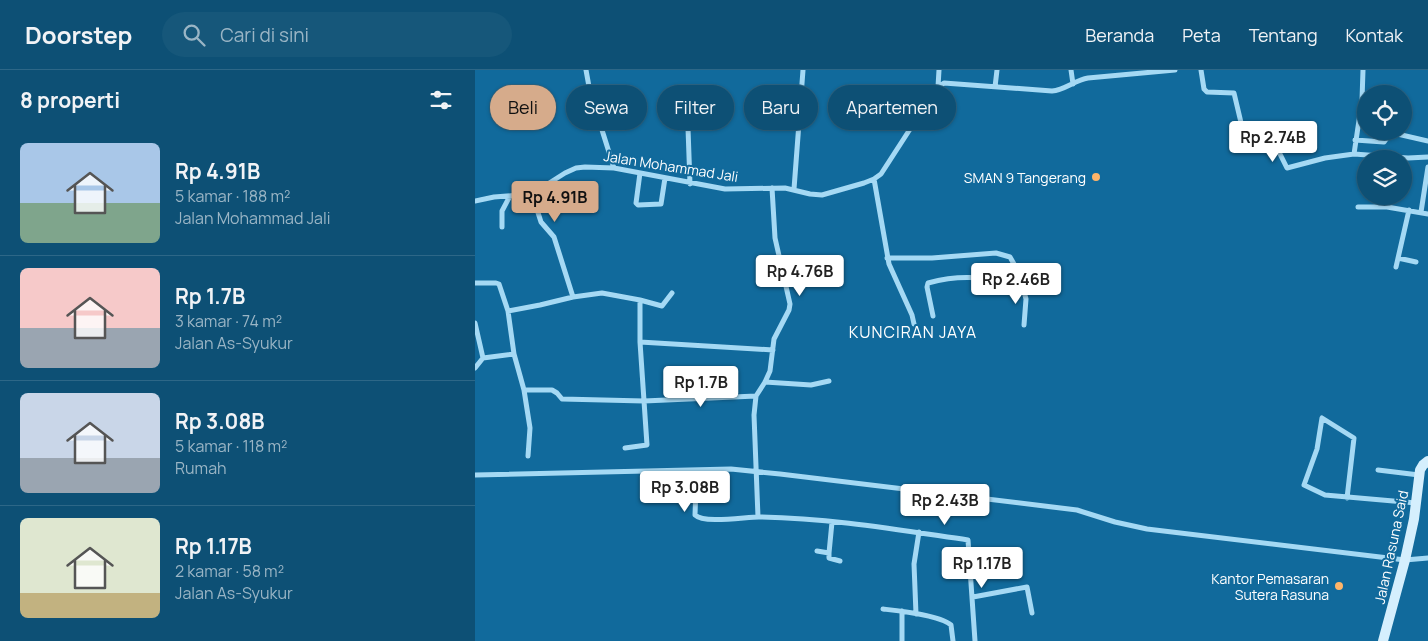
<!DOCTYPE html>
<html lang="id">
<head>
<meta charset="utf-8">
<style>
  body { margin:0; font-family:Manrope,sans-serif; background:#16577a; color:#f1f3f6; height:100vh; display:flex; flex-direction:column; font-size:19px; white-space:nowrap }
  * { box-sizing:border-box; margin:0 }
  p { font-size:16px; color:#9ab5c5 }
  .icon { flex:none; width:28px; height:28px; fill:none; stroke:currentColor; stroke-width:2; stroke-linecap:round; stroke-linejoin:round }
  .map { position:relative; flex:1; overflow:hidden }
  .sheet { display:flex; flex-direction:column; background:#0d5075; width:475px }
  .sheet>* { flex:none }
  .banner { position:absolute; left:15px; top:15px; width:475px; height:45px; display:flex; gap:10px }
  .fabs { position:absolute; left:882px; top:15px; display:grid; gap:10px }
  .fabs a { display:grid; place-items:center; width:55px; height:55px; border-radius:50%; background:#0d5075; box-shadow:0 1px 4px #0004,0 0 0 1px #2d6787; font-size:25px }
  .price { position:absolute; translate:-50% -42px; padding:0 11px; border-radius:5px; background:#fff; color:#222; font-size:16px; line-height:32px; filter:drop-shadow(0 1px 2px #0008) }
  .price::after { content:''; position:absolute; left:50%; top:30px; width:15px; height:11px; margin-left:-8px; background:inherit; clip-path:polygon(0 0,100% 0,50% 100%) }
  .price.current { background:#d6ab8b; color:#111 }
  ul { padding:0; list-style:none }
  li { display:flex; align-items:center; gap:15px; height:125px; padding:0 20px }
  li+li { border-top:1px solid #2d6787 }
  li span { display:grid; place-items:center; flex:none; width:140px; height:100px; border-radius:8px; color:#555 }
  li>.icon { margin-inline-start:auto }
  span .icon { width:60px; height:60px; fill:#fffc; stroke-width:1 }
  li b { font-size:21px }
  h2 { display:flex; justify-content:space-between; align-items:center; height:60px; padding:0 20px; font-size:21px }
  .tag { padding:0 18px; border-radius:22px; background:#0d5075; box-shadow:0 1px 4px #0004,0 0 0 1px #2d6787; font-size:18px; line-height:45px }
  .tag.current { background:#d6ab8b; color:#111 }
  header { display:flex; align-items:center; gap:30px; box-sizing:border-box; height:70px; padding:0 25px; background:#0d5075; border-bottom:1px solid #2d6787 }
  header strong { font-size:24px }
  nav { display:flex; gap:28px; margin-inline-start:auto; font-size:18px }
  .search { width:350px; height:45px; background:#16577a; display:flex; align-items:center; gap:12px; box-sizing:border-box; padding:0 18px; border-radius:28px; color:#9ab5c5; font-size:19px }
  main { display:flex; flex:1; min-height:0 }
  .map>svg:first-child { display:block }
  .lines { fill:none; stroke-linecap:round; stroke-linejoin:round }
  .street { stroke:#a5d9f4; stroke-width:5 }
  .secondary { stroke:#d5effd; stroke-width:10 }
  .poi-dot { fill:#ffb569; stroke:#116a9c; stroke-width:2 }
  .labels { text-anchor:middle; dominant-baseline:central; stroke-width:4; stroke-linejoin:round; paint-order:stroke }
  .street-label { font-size:14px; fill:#fff; stroke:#116a9c }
  .poi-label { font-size:14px; fill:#fff; stroke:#116a9c; text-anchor:end }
  .quarter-label { font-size:16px; letter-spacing:1px; fill:#fff; stroke:#116a9c }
</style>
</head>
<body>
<header>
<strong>Doorstep</strong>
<div class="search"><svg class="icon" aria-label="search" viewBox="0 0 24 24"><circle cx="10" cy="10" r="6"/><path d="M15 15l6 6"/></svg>Cari di sini</div>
<nav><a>Beranda</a><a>Peta</a><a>Tentang</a><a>Kontak</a></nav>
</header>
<main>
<section class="sheet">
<h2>8 properti<svg class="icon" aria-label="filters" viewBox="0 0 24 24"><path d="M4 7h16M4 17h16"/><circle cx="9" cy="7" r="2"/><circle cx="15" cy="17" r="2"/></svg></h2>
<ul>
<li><span style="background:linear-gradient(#a9c7e8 60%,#7fa58c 0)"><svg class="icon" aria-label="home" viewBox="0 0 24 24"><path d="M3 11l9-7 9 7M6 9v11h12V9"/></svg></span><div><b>Rp 4.91B</b><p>5 kamar · 188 m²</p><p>Jalan Mohammad Jali</p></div></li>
<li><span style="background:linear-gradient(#f6c9c9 60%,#9aa5b1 0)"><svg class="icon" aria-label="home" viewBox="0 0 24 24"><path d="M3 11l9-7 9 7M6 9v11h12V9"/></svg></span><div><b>Rp 1.7B</b><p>3 kamar · 74 m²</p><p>Jalan As-Syukur</p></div></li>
<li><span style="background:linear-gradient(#c9d6e8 65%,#9aa5b1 0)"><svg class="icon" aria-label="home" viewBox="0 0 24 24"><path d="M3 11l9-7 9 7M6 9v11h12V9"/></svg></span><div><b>Rp 3.08B</b><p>5 kamar · 118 m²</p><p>Rumah</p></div></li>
<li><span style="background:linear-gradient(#dfe7d0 75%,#c2b280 0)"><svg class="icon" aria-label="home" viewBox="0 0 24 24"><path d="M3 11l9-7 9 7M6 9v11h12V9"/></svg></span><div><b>Rp 1.17B</b><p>2 kamar · 58 m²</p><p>Jalan As-Syukur</p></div></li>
</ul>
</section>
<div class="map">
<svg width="953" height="571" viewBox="0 0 953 571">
  <rect width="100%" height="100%" fill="#116a9c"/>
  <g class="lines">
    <path class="street" d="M 111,0 L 115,22 L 139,98
      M 596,0 L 598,14
      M 726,0 L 729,19 L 732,22 L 759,23 L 768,61 L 772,64 L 797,68 L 812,98 L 850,88 L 879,84 L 933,88 L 953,87
      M 463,17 L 464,0
      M 520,17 L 522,0
      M 213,58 L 215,114
      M 880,70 L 909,72 L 914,65 L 918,63 L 953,71
      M 879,84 L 887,30 L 888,0
      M 165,103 L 161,133 L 163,135 L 186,134 L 190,108
      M 399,109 L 414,194 L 437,245 L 439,254
      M 319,119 L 328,0
      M 57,124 L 66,152 L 79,167 L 98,227
      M 0,131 L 19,127 L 57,124 L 90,103 L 101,98 L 110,97 L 139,98 L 250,119 L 310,118 L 335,124 L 347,125 L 389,113 L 399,109 L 406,104 L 461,19 L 469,13 L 577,21 C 590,20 600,10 613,8 L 700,0
      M 883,137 L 912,137 L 953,144
      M 912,137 L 912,126
      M 946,142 L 953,97
      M 27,157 L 27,141 L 35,126
      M 412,188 L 457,188 L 521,183 L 535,187 L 544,203 L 551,229 L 549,255
      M 923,188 L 941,192
      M 921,197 L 934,140
      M 0,213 L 21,213 L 24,214 L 33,241 L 65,235 L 98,227 L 127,223 L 165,230 L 165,272 L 298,280
      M 165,230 L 187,236 L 197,223
      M 458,246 L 452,217 L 453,213 C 491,203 511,209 548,214
      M 0,253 L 8,288 L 0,298
      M 39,284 L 49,320 L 55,358 L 53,386
      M 8,288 L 39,284 L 33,241
      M 290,312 L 336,315 L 354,311
      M 49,320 L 77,320 L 82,323 L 87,329 L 169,331 L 281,326
      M 150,378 L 172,375 L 165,272
      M 903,400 L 944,405
      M 0,405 L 256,399 L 305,404 L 602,440 L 640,452 L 672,459 L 930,490 L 953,488
      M 221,417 L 220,445 C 229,454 270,447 284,447 C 354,448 424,460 493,470 L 500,571
      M 872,428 L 879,368 L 847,348 L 842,379 L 829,415 L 850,425 L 941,433
      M 283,447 L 279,345 L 281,326 L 290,312 L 295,301 L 299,269 L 314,240 L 315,234 L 300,168 L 297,118
      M 342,481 L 354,483 L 357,452
      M 354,483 L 354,488 L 365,491
      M 498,527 L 552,517 L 557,543
      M 408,539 C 425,541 464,545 476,555 L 478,571
      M 427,541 L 427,571
      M 441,544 L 439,494 L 444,462"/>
    <path class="secondary" d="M 908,571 L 930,490 L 939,449 L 945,400 L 948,395 L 953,391"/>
  </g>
  <g class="poi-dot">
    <circle cx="621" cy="107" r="5"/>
    <circle cx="864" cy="516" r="5"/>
  </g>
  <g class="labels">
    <g class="street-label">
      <text transform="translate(196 96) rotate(9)">Jalan Mohammad Jali</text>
      <text transform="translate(916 477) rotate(-78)">Jalan Rasuna Said</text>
    </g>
    <g class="poi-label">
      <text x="611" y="107">SMAN 9 Tangerang</text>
      <text x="854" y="508">Kantor Pemasaran<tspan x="854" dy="16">Sutera Rasuna</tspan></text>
    </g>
    <g class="quarter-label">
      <text x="438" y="262">KUNCIRAN JAYA</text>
    </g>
  </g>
</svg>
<div class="fabs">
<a><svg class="icon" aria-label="locate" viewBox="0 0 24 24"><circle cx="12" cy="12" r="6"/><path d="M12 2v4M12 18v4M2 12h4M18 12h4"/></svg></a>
<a><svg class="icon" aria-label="layers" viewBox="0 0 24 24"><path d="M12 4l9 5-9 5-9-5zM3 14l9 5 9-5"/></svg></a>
</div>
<b class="price" style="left:798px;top:93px">Rp 2.74B</b>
<b class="price current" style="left:80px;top:153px">Rp 4.91B</b>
<b class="price" style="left:325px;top:227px">Rp 4.76B</b>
<b class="price" style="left:541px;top:235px">Rp 2.46B</b>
<b class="price" style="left:226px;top:338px">Rp 1.7B</b>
<b class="price" style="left:210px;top:443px">Rp 3.08B</b>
<b class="price" style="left:470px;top:456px">Rp 2.43B</b>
<b class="price" style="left:507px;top:519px">Rp 1.17B</b>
<div class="banner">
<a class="tag current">Beli</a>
<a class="tag">Sewa</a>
<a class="tag">Filter</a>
<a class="tag">Baru</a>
<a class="tag">Apartemen</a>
</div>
</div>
</main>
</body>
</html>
